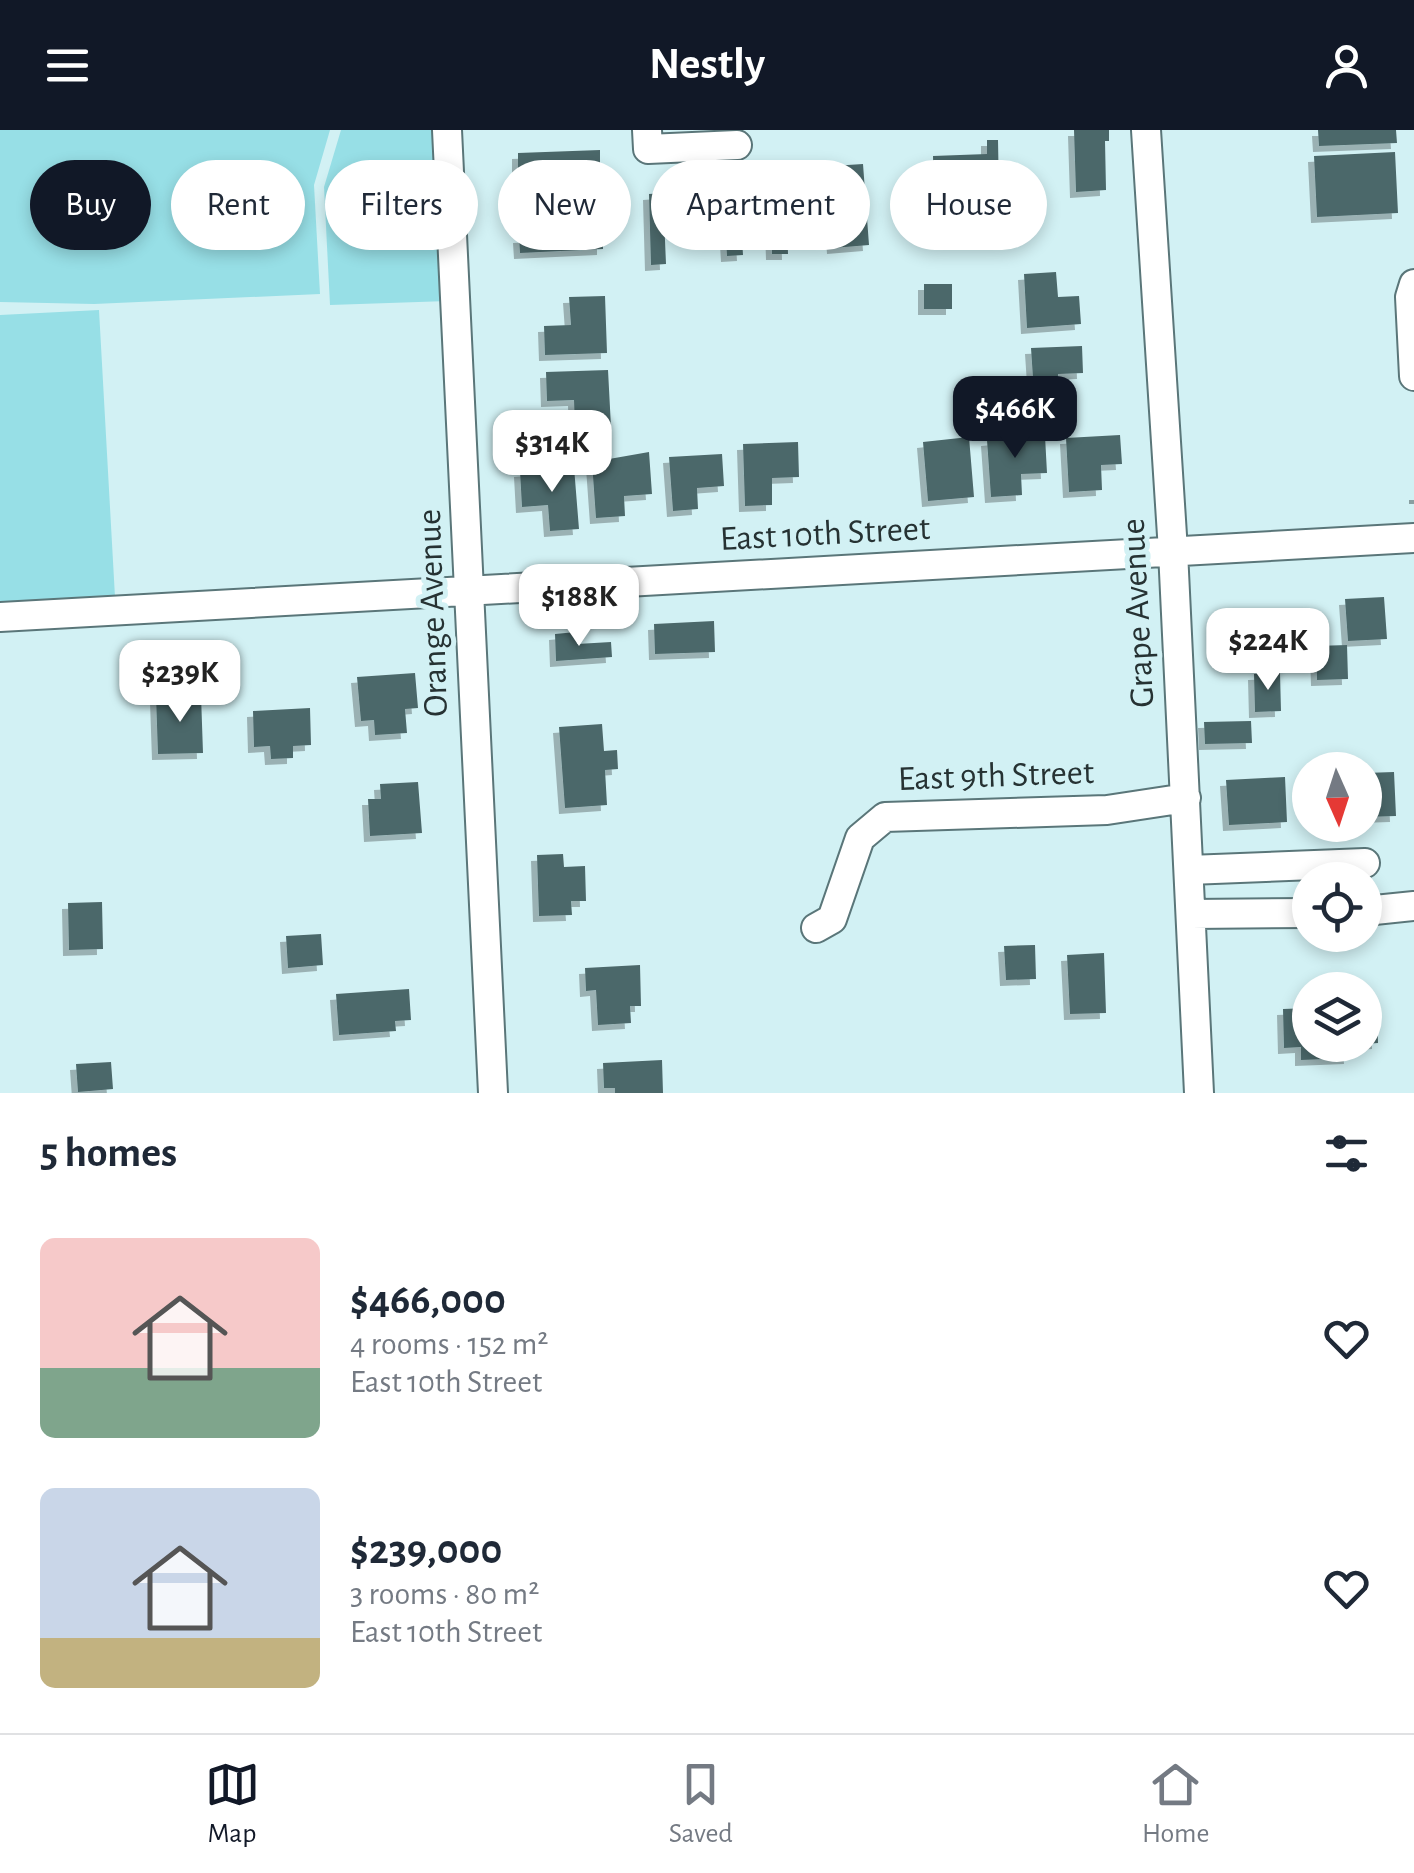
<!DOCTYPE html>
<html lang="en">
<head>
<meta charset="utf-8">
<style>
  body { margin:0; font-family:"Alegreya Sans",sans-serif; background:#f2f2f3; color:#1f2937; height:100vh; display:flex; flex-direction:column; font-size:38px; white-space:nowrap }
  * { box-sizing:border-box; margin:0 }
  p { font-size:32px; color:#747a83 }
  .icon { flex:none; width:55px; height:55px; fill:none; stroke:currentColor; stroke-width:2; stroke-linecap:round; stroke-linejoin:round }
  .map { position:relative; height:963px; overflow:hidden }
  .panel { display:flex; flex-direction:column; background:#fff; flex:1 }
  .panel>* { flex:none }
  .banner { position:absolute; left:30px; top:30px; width:1355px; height:90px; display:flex; gap:20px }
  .needle { width:65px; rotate:177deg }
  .buttons { position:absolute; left:1292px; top:622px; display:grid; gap:20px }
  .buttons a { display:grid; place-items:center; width:90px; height:90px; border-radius:50%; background:#fff; box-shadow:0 5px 15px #0003; font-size:50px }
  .price { position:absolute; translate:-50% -85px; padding:0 22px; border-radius:20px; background:#fff; color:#222; font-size:32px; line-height:65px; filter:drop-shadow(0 2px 5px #0008) }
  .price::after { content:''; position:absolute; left:50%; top:60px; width:30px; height:22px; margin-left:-15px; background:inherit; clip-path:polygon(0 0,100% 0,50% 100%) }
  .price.active { background:#111827; color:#fff }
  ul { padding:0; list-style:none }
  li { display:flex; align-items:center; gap:30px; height:250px; padding:0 40px }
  li span { display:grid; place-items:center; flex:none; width:280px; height:200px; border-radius:15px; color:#555 }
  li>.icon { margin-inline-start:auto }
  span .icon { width:120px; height:120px; fill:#fffc; stroke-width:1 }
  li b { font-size:42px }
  h2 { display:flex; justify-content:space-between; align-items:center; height:120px; padding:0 40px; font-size:42px }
  .pill { padding:0 35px; border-radius:45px; background:#fff; box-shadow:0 5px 15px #0003; font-size:35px; line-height:90px }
  .pill.active { background:#111827; color:#fff }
  header { display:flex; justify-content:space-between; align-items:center; height:130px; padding:0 40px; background:#111827; color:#fff; font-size:45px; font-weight:600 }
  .dock { display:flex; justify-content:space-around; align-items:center; height:140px; border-top:2px solid #e0e1e3; background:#fff; font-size:28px; color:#747a83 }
  .dock a { display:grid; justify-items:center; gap:5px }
  .dock .active { color:#111827 }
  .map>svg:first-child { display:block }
  .green { fill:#97dfe6 }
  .building { fill:#4c686a; filter:url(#shadow) }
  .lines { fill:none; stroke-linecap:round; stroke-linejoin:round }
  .minor-casing { stroke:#5a7679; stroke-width:32 }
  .path { stroke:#889fa1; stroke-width:4; stroke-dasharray:8 5; stroke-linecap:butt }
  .minor { stroke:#fff; stroke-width:28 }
  .labels { text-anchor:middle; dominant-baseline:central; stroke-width:10; stroke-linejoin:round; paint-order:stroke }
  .street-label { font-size:35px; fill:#263233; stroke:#d2f1f4 }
</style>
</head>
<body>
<header><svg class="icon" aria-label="menu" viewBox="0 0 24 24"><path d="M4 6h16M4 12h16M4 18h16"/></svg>Nestly<svg class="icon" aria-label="person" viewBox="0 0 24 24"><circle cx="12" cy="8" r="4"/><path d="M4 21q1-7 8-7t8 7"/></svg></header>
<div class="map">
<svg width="1414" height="963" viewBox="0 0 1414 963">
  <defs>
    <filter id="shadow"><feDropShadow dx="-6" dy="6" stdDeviation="0" flood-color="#0004"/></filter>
  </defs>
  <rect width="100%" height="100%" fill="#d2f1f4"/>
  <path class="green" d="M 0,0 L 330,0 L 314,55 L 320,164 L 94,174 L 0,172 Z
    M 341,0 L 439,0 L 448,171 L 330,175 L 324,57 Z
    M 99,180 L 115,467 L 0,472 L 0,185 Z"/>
  <path class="building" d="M 1074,0 L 1109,0 L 1109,11 L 1105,11 L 1106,60 L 1076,62 Z
    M 1318,0 L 1396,0 L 1397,13 L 1319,16 Z
    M 987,10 L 998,10 L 999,65 L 934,67 L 933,26 L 987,24 Z
    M 600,20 L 600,35 L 518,39 L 518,23 Z
    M 1395,22 L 1398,83 L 1317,87 L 1314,26 Z
    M 863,34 L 869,115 L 833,118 L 831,90 L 821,91 L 817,37 Z
    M 770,59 L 786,59 L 788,124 L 772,124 Z
    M 723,60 L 739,60 L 743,125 L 727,126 Z
    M 663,63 L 666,134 L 651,135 L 649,64 Z
    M 603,103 L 603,119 L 520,123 L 519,107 Z
    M 1056,142 L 1058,167 L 1079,166 L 1081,194 L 1027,198 L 1024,144 Z
    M 924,154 L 952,154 L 952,179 L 924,179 Z
    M 605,166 L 607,223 L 545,225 L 544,196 L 571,195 L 569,167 Z
    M 1082,216 L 1083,243 L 1058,244 L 1059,276 L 1035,278 L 1031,218 Z
    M 608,240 L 611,297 L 575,298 L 574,270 L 547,271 L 546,242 Z
    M 1031,296 L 1032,307 L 1045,306 L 1047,343 L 1021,344 L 1022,365 L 991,367 L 987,310 L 1010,308 L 1009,298 Z
    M 1120,305 L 1122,334 L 1101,335 L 1102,360 L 1069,362 L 1066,308 Z
    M 969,307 L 974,367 L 928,371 L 923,312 Z
    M 798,312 L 799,347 L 772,348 L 772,375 L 745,376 L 743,314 Z
    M 649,322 L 652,364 L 624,366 L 625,386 L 596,388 L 592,332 Z
    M 722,324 L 724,356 L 697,358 L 698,379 L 673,381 L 669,327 Z
    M 574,337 L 579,399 L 550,401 L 548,375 L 522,377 L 520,341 Z
    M 1384,467 L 1387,509 L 1348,511 L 1345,469 Z
    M 714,491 L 715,522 L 655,524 L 654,494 Z
    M 576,502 L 577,514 L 611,512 L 612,527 L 556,531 L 555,504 Z
    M 1347,515 L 1348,549 L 1317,550 L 1316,516 Z
    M 415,543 L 418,578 L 405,579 L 407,603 L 375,605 L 374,590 L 361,591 L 357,547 Z
    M 1280,543 L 1281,581 L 1255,582 L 1254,544 Z
    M 201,565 L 203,623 L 158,624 L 156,566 Z
    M 310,578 L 311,615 L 293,616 L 293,628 L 271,629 L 270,616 L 254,617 L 253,581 Z
    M 1251,591 L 1252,613 L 1205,614 L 1204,592 Z
    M 602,594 L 604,621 L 617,620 L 618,639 L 605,640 L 607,675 L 565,678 L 559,597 Z
    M 1394,642 L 1396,686 L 1365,687 L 1365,643 Z
    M 1285,647 L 1287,692 L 1229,695 L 1226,650 Z
    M 418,652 L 422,703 L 370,706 L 368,669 L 381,669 L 380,654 Z
    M 563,724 L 564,737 L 585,736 L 586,771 L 571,771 L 572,785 L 539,786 L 537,725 Z
    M 102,772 L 103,819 L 69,820 L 68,773 Z
    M 321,804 L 323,835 L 288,838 L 286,806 Z
    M 1035,815 L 1036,849 L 1006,850 L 1004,816 Z
    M 1104,823 L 1106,883 L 1070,884 L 1067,825 Z
    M 640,835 L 641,876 L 630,876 L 631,893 L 598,895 L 596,860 L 586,861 L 585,838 Z
    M 409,859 L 411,890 L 395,891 L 396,901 L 339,905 L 336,864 Z
    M 1377,875 L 1378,913 L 1365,914 L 1365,876 Z
    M 1310,878 L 1310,915 L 1349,915 L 1350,928 L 1301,930 L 1301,917 L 1284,918 L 1283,879 Z
    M 662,930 L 663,963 L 615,963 L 615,958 L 604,958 L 603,933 Z
    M 111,932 L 113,959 L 78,962 L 76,934 Z"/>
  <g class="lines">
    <defs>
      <path id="minor" d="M 447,0 L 493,963
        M 647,0 L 648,19 L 737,15
        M 1146,0 L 1173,421 L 1199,963
        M 1414,154 L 1410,167 L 1414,246
        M 0,487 L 1414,408
        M 1189,740 L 1365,733
        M 1365,781 L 1414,776
        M 1191,784 L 1310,783
        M 816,798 L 832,789 L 860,708 L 885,687 L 1107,680 L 1186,668"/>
    </defs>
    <use href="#minor" class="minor-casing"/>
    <path class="path" d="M 1409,372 L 1414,372"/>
    <use href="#minor" class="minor"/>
  </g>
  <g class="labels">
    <g class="street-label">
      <text transform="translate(825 404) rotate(-3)">East 10th Street</text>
      <text transform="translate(433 483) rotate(-92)">Orange Avenue</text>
      <text transform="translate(1138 483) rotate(-93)">Grape Avenue</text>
      <text transform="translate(996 646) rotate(-2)">East 9th Street</text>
    </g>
  </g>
</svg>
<div class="buttons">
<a><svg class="needle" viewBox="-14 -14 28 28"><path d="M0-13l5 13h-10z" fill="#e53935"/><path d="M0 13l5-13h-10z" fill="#747a83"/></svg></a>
<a><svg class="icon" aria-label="locate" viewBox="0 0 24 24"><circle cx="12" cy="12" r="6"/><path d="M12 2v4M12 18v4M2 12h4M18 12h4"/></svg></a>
<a><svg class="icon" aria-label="layers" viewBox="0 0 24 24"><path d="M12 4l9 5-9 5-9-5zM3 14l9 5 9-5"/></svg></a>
</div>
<b class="price active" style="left:1015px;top:331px">$466K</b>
<b class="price" style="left:552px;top:365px">$314K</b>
<b class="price" style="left:579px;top:519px">$188K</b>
<b class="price" style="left:1268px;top:563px">$224K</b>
<b class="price" style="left:180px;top:595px">$239K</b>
<div class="banner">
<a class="pill active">Buy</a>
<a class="pill">Rent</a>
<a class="pill">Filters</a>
<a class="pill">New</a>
<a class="pill">Apartment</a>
<a class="pill">House</a>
</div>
</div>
<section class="panel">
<h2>5 homes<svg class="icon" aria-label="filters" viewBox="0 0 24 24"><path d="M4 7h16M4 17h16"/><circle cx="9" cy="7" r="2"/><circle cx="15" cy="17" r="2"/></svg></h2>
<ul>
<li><span style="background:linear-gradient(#f6c9c9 65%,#7fa58c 0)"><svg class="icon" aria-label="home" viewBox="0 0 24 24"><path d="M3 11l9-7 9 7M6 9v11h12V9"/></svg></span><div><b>$466,000</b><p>4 rooms · 152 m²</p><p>East 10th Street</p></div><svg class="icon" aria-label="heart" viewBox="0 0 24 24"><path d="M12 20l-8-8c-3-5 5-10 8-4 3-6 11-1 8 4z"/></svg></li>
<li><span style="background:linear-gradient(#c9d6e8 75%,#c2b280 0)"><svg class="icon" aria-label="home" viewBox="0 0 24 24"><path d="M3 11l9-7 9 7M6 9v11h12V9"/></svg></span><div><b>$239,000</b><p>3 rooms · 80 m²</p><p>East 10th Street</p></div><svg class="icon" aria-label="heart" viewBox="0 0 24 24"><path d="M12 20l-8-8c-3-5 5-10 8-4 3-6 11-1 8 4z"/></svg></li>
</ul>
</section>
<nav class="dock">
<a class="active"><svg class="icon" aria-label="map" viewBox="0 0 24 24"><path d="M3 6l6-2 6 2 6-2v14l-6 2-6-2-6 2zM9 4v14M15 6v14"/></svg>Map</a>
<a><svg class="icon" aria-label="saved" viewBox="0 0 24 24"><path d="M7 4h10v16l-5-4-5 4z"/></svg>Saved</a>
<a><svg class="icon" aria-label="home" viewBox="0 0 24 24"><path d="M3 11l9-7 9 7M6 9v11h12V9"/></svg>Home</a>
</nav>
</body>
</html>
